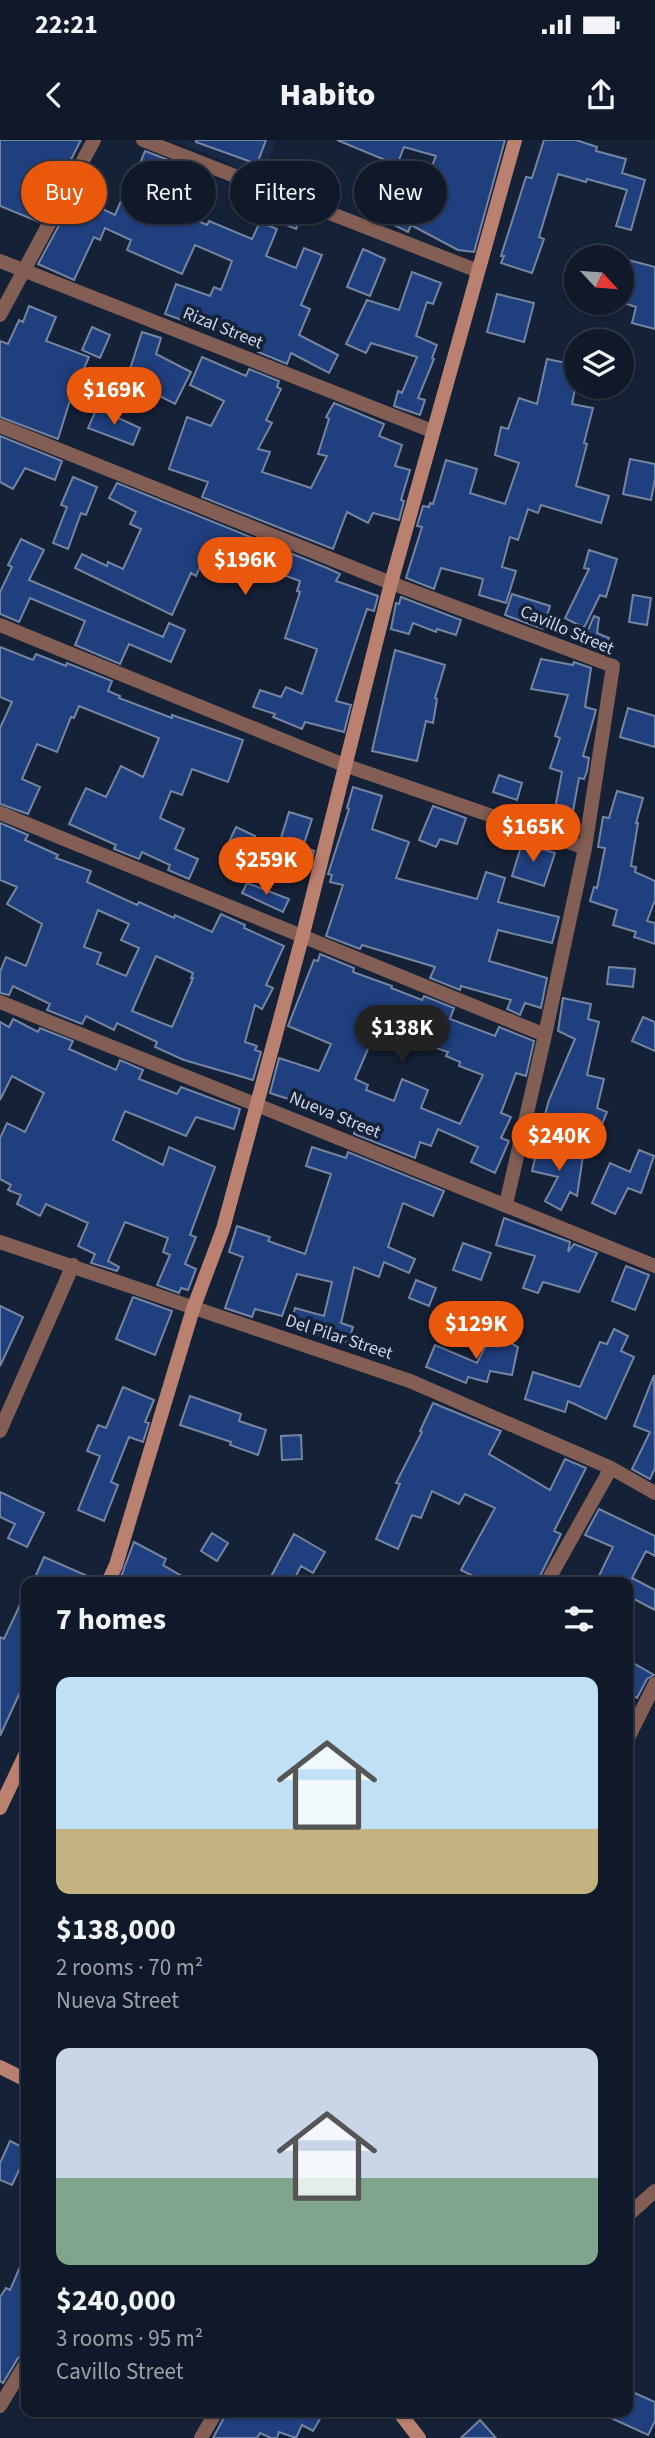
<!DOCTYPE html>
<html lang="en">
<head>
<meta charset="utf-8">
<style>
  body { margin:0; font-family:"Source Sans 3",sans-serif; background:#192231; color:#f1f3f6; height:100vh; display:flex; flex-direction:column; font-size:26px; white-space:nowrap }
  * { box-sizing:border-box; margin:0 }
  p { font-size:23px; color:#9ca0a8 }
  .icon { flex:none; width:38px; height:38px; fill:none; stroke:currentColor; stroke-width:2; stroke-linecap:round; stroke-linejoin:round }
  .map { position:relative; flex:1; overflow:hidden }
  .sheet { position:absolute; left:21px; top:1437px; width:612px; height:840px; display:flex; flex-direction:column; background:#101929; border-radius:14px; box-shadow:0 2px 5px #0004,0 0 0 2px #303846 }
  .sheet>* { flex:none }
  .top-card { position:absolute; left:21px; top:21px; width:614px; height:63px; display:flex; gap:14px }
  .needle { width:46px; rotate:116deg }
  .tools { position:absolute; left:564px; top:105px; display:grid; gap:14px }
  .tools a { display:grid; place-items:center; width:70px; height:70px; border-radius:50%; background:#101929; box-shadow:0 2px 5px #0004,0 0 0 2px #303846; font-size:35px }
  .price { position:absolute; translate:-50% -60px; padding:0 16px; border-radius:24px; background:#ea580c; color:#fff; font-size:23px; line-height:46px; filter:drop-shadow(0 2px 4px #0008) }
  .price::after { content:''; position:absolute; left:50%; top:42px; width:21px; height:16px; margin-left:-10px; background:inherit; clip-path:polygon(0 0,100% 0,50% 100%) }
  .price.active { background:#222; color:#fff }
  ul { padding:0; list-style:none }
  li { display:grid; align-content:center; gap:14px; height:371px; padding:0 35px }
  li span { display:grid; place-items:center; height:217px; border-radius:14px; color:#555 }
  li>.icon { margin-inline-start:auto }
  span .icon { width:126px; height:126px; fill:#fffc; stroke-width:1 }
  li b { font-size:30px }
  h2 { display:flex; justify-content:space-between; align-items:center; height:84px; padding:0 35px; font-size:30px }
  .pill { padding:0 24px; border-radius:32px; background:#101929; box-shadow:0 2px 5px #0004,0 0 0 2px #303846; font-size:24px; line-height:63px }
  .pill.active { background:#ea580c; color:#fff }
  .status { display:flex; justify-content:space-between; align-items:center; height:49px; padding:0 35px; background:#101929; direction:ltr }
  .status svg { height:19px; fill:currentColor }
  header { display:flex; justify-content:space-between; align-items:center; height:91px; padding:0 35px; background:#101929; font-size:32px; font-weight:800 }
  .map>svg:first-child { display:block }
  .built { fill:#192844 }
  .building { fill:#203f7e; stroke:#7585a1; stroke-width:2; fill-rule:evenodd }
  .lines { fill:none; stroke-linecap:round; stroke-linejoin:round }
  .minor { stroke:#835e54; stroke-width:14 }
  .tertiary { stroke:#835e54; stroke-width:14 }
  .secondary { stroke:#bb8170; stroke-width:14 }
  .labels { text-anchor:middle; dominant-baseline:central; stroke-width:7; stroke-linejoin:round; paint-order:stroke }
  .street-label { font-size:18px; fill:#ced6e6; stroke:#152137 }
</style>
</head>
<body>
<div class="status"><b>22:21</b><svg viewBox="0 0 49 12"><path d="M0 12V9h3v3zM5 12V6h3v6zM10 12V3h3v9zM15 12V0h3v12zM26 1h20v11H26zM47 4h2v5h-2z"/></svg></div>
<header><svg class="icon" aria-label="back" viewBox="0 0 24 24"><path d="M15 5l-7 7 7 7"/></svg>Habito<svg class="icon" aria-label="share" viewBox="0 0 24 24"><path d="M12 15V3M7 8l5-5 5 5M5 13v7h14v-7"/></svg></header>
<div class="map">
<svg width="655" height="2298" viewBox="0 0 655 2298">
  <rect width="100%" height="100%" fill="#152137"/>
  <path class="built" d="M 174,0 L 276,0 L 263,38 Z"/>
  <path class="building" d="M 0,0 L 81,0 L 39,82 L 0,66 Z
    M 196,0 L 266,0 L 257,24 L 196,2 Z
    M 337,0 L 505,0 L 474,112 L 458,110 L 411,85 L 408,92 L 378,77 L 392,49 L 417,62 L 436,16 L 404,7 L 397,25 Z
    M 544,0 L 576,0 L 597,7 L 596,11 L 626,19 L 622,33 L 645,40 L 631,90 L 616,86 L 627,50 L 587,39 L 586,42 L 558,34 L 539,97 L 544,99 L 532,133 L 501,123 L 504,116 L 501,116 L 526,37 L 532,38 Z
    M 145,11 L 179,24 L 162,65 L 207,85 L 209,81 L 252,99 L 260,82 L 277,89 L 266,116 L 296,128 L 304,108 L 322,115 L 301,165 L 310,169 L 299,195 L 338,215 L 329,233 L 291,213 L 287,224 L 258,212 L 260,208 L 223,193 L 191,180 L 190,183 L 165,174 L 176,144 L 210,156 L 214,147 L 221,150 L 232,121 L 195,105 L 182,134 L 127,110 L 131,100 L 105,88 L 100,100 L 94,97 L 74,140 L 38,124 L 75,56 L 115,75 L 126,49 L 129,51 Z
    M 276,62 L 303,73 L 296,89 L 269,78 Z
    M 363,109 L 385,119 L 370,156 L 347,147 Z
    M 621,118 L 655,127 L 655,189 L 632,183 L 636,167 L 621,162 Z
    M 412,132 L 441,143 L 433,164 L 427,162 L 416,196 L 437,205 L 432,218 L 434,219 L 418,258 L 425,260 L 420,275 L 394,266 L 398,251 L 402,253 L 417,217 L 371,203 L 366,213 L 346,204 L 367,160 L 399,170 Z
    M 497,154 L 534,163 L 524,202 L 487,192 Z
    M 29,166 L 56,177 L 46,201 L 89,217 L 78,242 L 76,241 L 58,299 L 0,277 L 0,201 L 8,204 L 19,180 L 23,182 Z
    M 92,187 L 110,195 L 100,218 L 82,210 Z
    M 142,192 L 161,198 L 156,214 L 191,232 L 175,264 L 148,250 L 154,240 L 129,232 Z
    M 202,217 L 246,236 L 249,229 L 279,241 L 277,247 L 281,249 L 266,280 L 272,283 L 258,309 L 270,312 L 262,332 L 311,348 L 327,316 L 318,314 L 329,279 L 326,277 L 334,263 L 384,284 L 379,296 L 402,305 L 395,326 L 410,330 L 401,360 L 404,361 L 399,380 L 373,373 L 368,383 L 347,372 L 333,409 L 202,357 L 208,342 L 169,329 L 187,277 L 211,286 L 224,261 L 190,245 Z
    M 547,219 L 576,225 L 576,244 L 572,264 L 593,268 L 584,303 L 587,304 L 576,346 L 609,356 L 601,383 L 541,365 L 538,373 L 528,369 L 518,400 L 510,397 L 502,427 L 516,431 L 506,463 L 479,455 L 483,439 L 441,428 L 434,449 L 406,438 L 422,387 L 417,386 L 423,366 L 429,367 L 430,363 L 433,364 L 446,320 L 477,329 L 470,353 L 505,364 L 519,323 L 495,315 L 501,287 L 508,289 L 519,258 L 537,264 Z
    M 97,268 L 140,288 L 133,305 L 88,288 Z
    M 0,296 L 62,321 L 55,340 L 25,328 L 13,349 L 0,342 Z
    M 630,319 L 655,324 L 655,339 L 651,360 L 623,354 Z
    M 73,337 L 97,347 L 86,375 L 81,373 L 68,409 L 53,403 L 67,367 L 61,365 Z
    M 117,343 L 327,428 L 340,434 L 336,441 L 378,456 L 374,471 L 367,469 L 336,561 L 351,565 L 344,592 L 305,582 L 302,589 L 273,577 L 275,574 L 253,567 L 260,550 L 281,557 L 286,547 L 302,554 L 317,509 L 285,498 L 300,452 L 297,451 L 300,441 L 273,431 L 275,426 L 242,414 L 237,428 L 205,415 L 196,436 L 191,433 L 172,475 L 75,428 L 82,414 L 107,426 L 108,422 L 123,429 L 141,389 L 130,384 L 136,372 L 109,358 Z
    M 21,399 L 44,410 L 29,440 L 163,497 L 169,483 L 185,490 L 171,522 L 129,504 L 120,524 L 75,505 L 85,481 L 30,458 L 19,482 L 0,474 L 0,452 L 12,427 L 8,425 Z
    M 589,410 L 617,419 L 606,457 L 600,455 L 584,488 L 565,478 L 589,429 L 584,428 Z
    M 512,454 L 550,466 L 543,489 L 505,475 Z
    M 633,455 L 651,458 L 647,485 L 629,482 Z
    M 401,457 L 461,480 L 456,495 L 437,489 L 436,492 L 413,483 L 409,494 L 391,489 L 396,463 L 399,464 Z
    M 594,476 L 599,478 L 597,493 L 609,498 L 602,512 L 582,504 Z
    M 0,507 L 33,520 L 36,514 L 66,526 L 67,523 L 112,541 L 108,551 L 120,556 L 119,558 L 172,578 L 172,575 L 243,600 L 228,642 L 192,629 L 182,655 L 171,651 L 160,678 L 184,689 L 175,709 L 198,719 L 189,739 L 168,730 L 170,725 L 142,712 L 139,719 L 114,709 L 116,705 L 69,684 L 86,648 L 106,657 L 121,626 L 143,637 L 159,598 L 79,566 L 74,578 L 71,577 L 57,612 L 37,604 L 22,639 L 40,647 L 28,674 L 0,664 L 0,588 L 12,562 L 0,557 Z
    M 395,510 L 445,525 L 435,558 L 437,559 L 433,583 L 426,581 L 417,621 L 372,611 Z
    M 541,519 L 573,525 L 574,522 L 591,528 L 585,567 L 596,570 L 583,616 L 589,618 L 587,631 L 584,639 L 579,638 L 571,682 L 553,679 L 562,632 L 550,628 L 560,598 L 555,596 L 568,555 L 531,549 Z
    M 628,568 L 655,576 L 655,607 L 620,597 Z
    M 499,635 L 522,643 L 517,660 L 493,652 Z
    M 353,647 L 382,656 L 372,689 L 409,702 L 396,738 L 477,759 L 486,732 L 505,738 L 498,762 L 559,777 L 552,803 L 498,790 L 489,821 L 547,838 L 541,868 L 525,863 L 520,875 L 507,869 L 511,860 L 461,846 L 460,850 L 430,838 L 435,827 L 362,805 L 360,809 L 326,796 L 343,745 L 330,742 L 332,735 L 328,734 L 349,669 L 347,668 Z
    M 617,651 L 643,658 L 636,683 L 638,683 L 631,726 L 636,727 L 635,732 L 655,741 L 655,760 L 647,781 L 655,783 L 655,804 L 634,797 L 636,792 L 613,785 L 617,770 L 590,761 L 594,747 L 597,748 L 605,708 L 598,707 L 603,677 L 609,678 Z
    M 433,666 L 466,678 L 457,704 L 440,699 L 436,707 L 419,700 Z
    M 289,672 L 312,679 L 303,707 L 314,711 L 310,728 L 304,726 L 299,738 L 280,728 L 289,701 L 281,698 Z
    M 0,683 L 28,695 L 25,700 L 58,715 L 56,718 L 91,731 L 87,742 L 137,765 L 139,762 L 174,778 L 175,775 L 212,792 L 221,774 L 245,785 L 244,788 L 284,806 L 266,845 L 273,848 L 262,869 L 255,865 L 245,902 L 257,906 L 255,910 L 261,912 L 253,940 L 184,920 L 155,907 L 157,902 L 117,883 L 114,890 L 86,876 L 82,884 L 47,870 L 50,864 L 13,846 L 9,855 L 0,853 L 0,832 L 6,817 L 26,826 L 42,784 L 7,764 L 17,747 L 0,740 ZM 98,770 L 129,784 L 121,800 L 139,808 L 126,836 L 97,824 L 101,813 L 84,807 ZM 156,816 L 193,833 L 191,838 L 193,838 L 172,887 L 132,871 Z
    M 236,687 L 255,696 L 247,713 L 228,704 Z
    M 522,703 L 555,713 L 544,746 L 512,736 Z
    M 247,743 L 289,759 L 283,772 L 242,753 Z
    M 320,814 L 354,828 L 353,832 L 392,846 L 391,848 L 422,860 L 424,856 L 454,868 L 450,879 L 495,896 L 499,887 L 534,901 L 526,936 L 516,933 L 501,973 L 511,977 L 501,998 L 509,1001 L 495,1033 L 471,1022 L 478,1007 L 438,989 L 431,1006 L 420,1002 L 415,1018 L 354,994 L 358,981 L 306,959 L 304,964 L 270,953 L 279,918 L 319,931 L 331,904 L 288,886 L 314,820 L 318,821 ZM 377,888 L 448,912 L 446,916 L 460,922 L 459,926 L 483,935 L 460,984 L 421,968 L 428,950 L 402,939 L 394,961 L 366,950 L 368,945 L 355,939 Z
    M 609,827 L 635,829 L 633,847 L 607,844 Z
    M 563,858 L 591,864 L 588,879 L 599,882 L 587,935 L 604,939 L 597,968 L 607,972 L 600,989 L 588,984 L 586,996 L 544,978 L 549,960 L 575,899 L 558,891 Z
    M 643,877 L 655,882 L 655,911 L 632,901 Z
    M 13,879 L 38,892 L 40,888 L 73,901 L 69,909 L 116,930 L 120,920 L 143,930 L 139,939 L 177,954 L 181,947 L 240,969 L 234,989 L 196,977 L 186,996 L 125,971 L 113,1000 L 163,1025 L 169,1007 L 215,1027 L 190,1095 L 196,1097 L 185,1124 L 196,1129 L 188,1150 L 181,1148 L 179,1153 L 157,1145 L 170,1115 L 163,1112 L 168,1098 L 125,1082 L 108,1121 L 119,1127 L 117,1131 L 91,1123 L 95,1114 L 78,1106 L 88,1083 L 46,1064 L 40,1076 L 17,1064 L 21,1055 L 8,1050 L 11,1045 L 0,1039 L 0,998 L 7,983 L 25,992 L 44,953 L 12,936 L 0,960 L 0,882 L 9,887 Z
    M 538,1006 L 583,1016 L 577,1056 L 570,1052 L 561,1070 L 545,1061 L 558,1037 L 532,1031 Z
    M 312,1007 L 346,1018 L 348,1012 L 444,1051 L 433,1076 L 403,1063 L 388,1107 L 415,1119 L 409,1133 L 384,1122 L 379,1137 L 354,1127 L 341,1183 L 353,1187 L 348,1203 L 290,1186 L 295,1168 L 324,1176 L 332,1142 L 297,1134 L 282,1176 L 255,1169 L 252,1177 L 225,1168 L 243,1117 L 229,1112 L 237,1086 L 270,1097 L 268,1101 L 305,1114 L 331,1034 L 306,1026 Z
    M 639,1010 L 654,1016 L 641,1053 L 628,1048 L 615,1074 L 592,1063 L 610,1023 L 630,1032 Z
    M 504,1078 L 570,1102 L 568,1112 L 574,1104 L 597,1113 L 579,1152 L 543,1142 L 538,1153 L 523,1148 L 535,1116 L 496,1105 Z
    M 463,1103 L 491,1113 L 481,1140 L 453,1130 Z
    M 626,1126 L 649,1135 L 635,1170 L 612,1161 Z
    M 416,1140 L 436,1148 L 429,1166 L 409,1158 Z
    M 133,1157 L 172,1171 L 155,1215 L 116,1199 Z
    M 0,1166 L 23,1177 L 0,1226 Z
    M 614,1189 L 628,1196 L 621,1211 L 634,1217 L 606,1279 L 568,1261 L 565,1272 L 525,1259 L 533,1232 L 580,1247 L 600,1202 L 607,1204 Z
    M 492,1193 L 518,1207 L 512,1235 L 490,1231 L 487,1242 L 468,1237 L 466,1243 L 426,1227 L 435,1205 L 477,1223 Z
    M 654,1235 L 655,1328 L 650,1339 L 632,1329 L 650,1292 L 634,1286 Z
    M 123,1247 L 154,1260 L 145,1282 L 149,1283 L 143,1302 L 129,1297 L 111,1342 L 118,1345 L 104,1381 L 78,1370 L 100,1316 L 87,1311 L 98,1285 L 106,1288 Z
    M 190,1256 L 241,1274 L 239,1281 L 266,1290 L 258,1315 L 230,1305 L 231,1302 L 180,1285 Z
    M 433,1263 L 501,1291 L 489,1314 L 550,1350 L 565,1319 L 586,1328 L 554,1391 L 561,1394 L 537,1442 L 470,1442 L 473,1436 L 461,1430 L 495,1368 L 465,1354 L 459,1364 L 432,1351 L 421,1378 L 412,1375 L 398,1409 L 376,1399 L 400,1344 L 396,1343 L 422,1292 L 420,1291 Z
    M 301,1295 L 302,1319 L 282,1320 L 281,1296 Z
    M 0,1352 L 44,1373 L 27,1407 L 8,1398 L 15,1384 L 0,1377 Z
    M 599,1369 L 655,1396 L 655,1416 L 646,1411 L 632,1438 L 655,1450 L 655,1470 L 628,1456 L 628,1442 L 596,1442 L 613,1407 L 585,1395 Z
    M 212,1393 L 228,1403 L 217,1421 L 201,1411 Z
    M 294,1394 L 325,1412 L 313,1433 L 301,1426 L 293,1442 L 268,1442 Z
    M 134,1402 L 166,1419 L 163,1425 L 192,1442 L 119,1442 Z
    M 44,1417 L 99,1441 L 98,1442 L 33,1442 Z
    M 26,1452 L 26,1495 L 20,1509 L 26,1513 L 26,1539 L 0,1596 L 0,1497 L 4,1499 Z
    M 628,1520 L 654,1535 L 647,1539 L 637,1558 L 628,1553 Z
    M 10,2001 L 26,2009 L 26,2015 L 12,2045 L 0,2040 L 0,2023 Z
    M 26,2113 L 26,2213 L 18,2218 L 3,2243 L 0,2241 L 0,2157 L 6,2148 L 10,2150 Z
    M 628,2250 L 655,2262 L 655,2281 L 648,2295 L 598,2272 L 628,2272 Z
    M 227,2272 L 324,2272 L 313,2291 L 302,2285 L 296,2298 L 279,2292 L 277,2298 L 271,2298 L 260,2293 L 257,2298 L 213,2298 Z
    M 480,2280 L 496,2298 L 461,2298 Z"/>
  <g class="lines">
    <path class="minor" d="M 0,121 L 432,291
      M 0,175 L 94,0
      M 0,286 L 391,443 L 613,526 L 585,708 L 545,895 L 506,1064
      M 0,485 L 344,625 L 585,708
      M 0,673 L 545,895
      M 257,965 L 655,1126
      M 0,1102 L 410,1241 L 611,1328 L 655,1353
      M 0,1291 L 73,1125
      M 547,1442 L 611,1328
      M 628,1598 L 655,1544
      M 628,2075 L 655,2051
      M 0,2266 L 26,2223
      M 201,2298 L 216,2272"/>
    <path class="tertiary" d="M 143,0 L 478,131
      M 0,862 L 257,965"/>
    <path class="secondary" d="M 108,1442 L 116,1425 L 193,1169 L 223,1089 L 302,798 L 391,443 L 515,0
      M 0,1668 L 26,1613
      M 0,1927 L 26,1940
      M 399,2272 L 419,2298"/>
  </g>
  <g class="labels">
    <g class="street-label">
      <text transform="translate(223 188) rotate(22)">Rizal Street</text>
      <text transform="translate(567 490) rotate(23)">Cavillo Street</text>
      <text transform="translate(335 975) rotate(22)">Nueva Street</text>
      <text transform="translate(339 1197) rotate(18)">Del Pilar Street</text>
    </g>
  </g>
</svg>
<div class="tools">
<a><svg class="needle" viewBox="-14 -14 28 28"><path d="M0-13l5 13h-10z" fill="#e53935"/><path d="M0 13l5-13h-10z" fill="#9ca0a8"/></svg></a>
<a><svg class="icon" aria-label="layers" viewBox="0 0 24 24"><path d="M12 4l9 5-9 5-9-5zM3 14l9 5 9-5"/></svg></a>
</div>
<b class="price" style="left:114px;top:287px">$169K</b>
<b class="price" style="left:245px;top:457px">$196K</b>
<b class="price" style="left:533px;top:724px">$165K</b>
<b class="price" style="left:266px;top:757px">$259K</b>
<b class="price active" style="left:402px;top:925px">$138K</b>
<b class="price" style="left:559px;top:1033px">$240K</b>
<b class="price" style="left:476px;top:1221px">$129K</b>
<div class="top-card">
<a class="pill active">Buy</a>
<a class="pill">Rent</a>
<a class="pill">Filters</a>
<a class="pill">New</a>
</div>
<section class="sheet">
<h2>7 homes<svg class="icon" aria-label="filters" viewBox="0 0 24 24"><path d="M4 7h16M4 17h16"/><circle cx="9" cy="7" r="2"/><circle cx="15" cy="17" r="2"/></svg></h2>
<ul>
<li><span style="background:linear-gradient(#bfe0f5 70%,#c2b280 0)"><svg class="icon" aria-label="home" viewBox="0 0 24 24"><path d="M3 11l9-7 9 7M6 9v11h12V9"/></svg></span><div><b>$138,000</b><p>2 rooms · 70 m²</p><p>Nueva Street</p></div></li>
<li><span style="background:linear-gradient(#c9d6e8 60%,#7fa58c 0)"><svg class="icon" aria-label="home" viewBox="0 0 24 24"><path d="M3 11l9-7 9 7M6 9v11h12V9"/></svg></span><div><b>$240,000</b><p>3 rooms · 95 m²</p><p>Cavillo Street</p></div></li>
</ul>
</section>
</div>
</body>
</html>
